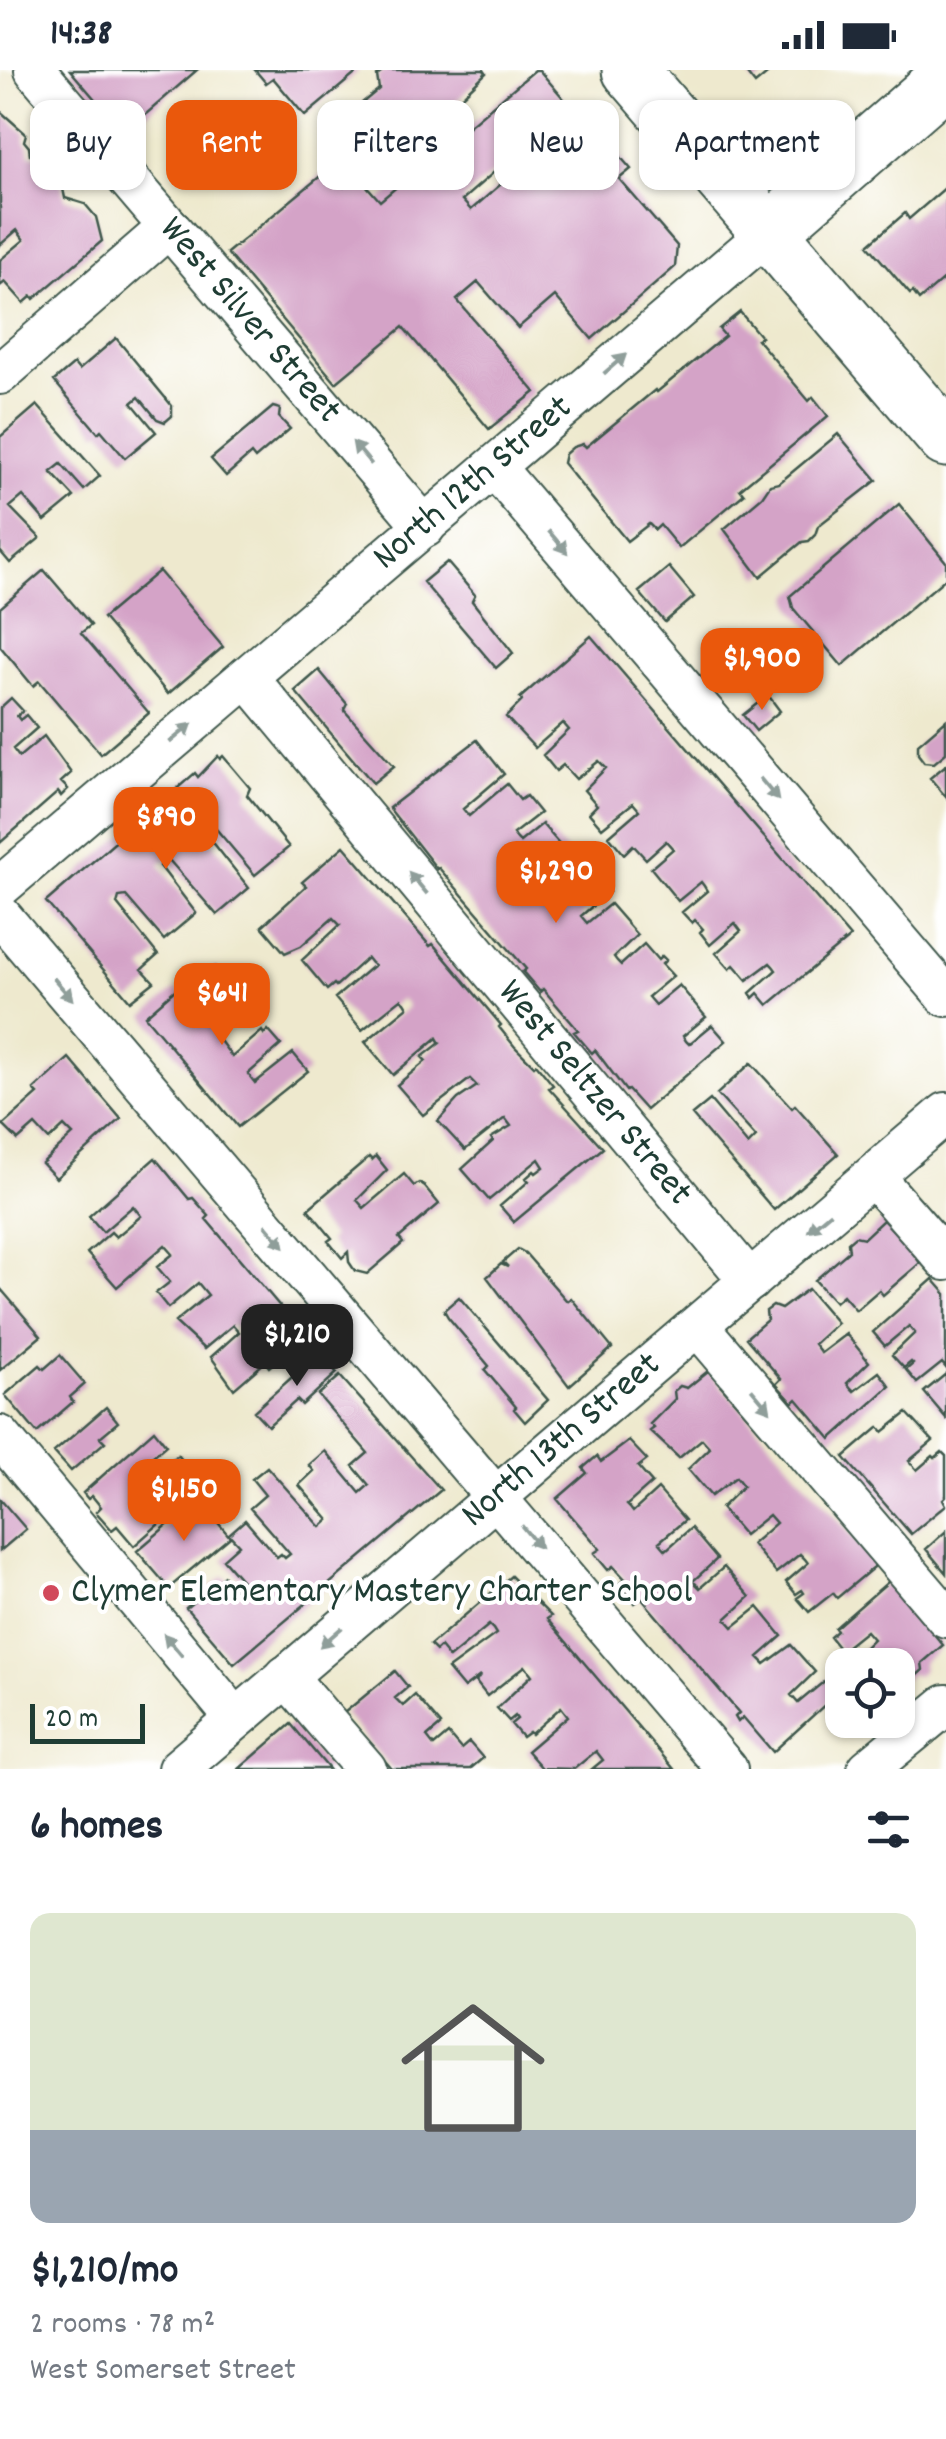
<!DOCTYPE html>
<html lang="en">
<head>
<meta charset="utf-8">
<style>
  body { margin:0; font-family:Dekko,sans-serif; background:#f6f6f7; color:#1f2937; height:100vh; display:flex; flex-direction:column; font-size:38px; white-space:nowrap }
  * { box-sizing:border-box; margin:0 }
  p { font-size:32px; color:#747a83 }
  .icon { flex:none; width:55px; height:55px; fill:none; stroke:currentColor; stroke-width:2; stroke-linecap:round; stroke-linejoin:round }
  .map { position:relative; height:1699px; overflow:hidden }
  .side { display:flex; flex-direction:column; background:#fff; flex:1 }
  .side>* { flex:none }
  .top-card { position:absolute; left:30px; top:30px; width:888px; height:90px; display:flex; gap:20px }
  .tools { position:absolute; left:825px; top:1578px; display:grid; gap:20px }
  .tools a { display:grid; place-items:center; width:90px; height:90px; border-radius:20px; background:#fff; box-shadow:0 2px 8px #0004; font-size:50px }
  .scale { position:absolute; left:30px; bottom:25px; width:115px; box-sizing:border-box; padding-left:10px; border:5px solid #1f3d34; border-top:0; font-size:28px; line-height:35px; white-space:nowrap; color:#1f3d34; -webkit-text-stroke:8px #fff; paint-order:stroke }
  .price { position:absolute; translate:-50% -85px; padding:0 22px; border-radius:20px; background:#ea580c; color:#fff; font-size:32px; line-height:65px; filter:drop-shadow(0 2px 5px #0008) }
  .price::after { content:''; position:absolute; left:50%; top:60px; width:30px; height:22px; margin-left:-15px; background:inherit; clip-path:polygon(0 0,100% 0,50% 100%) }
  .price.selected { background:#222; color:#fff }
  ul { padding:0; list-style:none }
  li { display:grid; align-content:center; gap:20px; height:530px; padding:0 30px }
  li span { display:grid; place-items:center; height:310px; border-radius:20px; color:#555 }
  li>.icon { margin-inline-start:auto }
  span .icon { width:180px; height:180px; fill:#fffc; stroke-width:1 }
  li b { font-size:42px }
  h2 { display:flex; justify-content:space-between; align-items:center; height:120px; padding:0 30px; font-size:42px }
  .pill { padding:0 35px; border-radius:20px; background:#fff; box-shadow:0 2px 8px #0004; font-size:35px; line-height:90px }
  .pill.selected { background:#ea580c; color:#fff }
  .status { display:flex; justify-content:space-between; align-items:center; height:70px; padding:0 50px; background:#fff; direction:ltr }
  .status svg { height:28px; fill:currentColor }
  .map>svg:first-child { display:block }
  .building { fill:#d4a3c7 }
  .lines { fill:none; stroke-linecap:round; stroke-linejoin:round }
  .minor-casing { stroke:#3e574b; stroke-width:44 }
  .secondary-casing { stroke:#3e574b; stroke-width:59 }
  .primary-casing { stroke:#3e574b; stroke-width:59 }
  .minor { stroke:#fff; stroke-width:40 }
  .secondary { stroke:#fff; stroke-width:55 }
  .primary { stroke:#fff; stroke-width:55 }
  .oneway { fill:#8f9e9a }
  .poi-dot { fill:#d1495b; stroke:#fff; stroke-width:4 }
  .labels { text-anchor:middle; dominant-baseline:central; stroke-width:8; stroke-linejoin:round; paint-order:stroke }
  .street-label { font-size:38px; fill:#1f3d34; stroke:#fff }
  .poi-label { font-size:38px; fill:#1f3d34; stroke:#fff; text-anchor:start }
</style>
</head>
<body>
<div class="status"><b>14:38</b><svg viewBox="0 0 49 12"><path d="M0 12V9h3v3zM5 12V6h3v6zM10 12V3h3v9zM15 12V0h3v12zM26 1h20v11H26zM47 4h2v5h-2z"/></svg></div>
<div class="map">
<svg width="946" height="1699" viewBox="0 0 946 1699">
  <rect width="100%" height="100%" fill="#fff"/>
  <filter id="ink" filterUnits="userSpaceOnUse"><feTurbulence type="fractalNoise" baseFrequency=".01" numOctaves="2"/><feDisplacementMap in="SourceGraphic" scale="20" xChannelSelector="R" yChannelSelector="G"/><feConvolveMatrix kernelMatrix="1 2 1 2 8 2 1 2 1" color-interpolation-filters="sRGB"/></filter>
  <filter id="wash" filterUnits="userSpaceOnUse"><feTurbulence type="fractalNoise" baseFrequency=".0048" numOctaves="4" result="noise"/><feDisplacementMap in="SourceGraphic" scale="40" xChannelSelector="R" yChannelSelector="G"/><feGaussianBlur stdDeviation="2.25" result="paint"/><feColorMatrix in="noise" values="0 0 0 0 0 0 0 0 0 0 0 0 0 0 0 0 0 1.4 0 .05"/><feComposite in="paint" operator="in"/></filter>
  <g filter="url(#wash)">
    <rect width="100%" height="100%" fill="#eee9ce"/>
    <g id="blocks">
      <path class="building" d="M 70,0 L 197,0 L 124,63 Z
        M 255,0 L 360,0 L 305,46 L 273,8 L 266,13 Z
        M 385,0 L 484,0 L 486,3 L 444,43 L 439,38 L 428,47 L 422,59 L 413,58 L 393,75 L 397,81 L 382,94 L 360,69 L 355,73 L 338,53 L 379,19 L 377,6 Z
        M 535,0 L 539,0 L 570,36 L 462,130 L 471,140 L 572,53 L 599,84 L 610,75 L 631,99 L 619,109 L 677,176 L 675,197 L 592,269 L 555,226 L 518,258 L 478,212 L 457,230 L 535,322 L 489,359 L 403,257 L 336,313 L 227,183 L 329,99 L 344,117 L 357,105 L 380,131 Z
        M 744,0 L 772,0 L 755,14 Z
        M 0,41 L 26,64 L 24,71 L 29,77 L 30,85 L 39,85 L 49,92 L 60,105 L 65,128 L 85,134 L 96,147 L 102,171 L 34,229 L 32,226 L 24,233 L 5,212 L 0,216 L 0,190 L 24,170 L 17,160 L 0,175 Z
        M 946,117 L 946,207 L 919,230 L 913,222 L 910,224 L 868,175 L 905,143 L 909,149 Z
        M 740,242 L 761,267 L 757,269 L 809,331 L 813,327 L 828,346 L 740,419 L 744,424 L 679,478 L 660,455 L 655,460 L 649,454 L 627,471 L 563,393 L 565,384 L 573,377 L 583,374 L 586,377 L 655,320 L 657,322 L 725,266 L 719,259 Z
        M 116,268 L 172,336 L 172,346 L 165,352 L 157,349 L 139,327 L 132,333 L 156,362 L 125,388 L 101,360 L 98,363 L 54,311 L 74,294 L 79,300 Z
        M 37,335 L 100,406 L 84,420 L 61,394 L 51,402 L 74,427 L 45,451 L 23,426 L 10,437 L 40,468 L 10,493 L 0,481 L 0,367 Z
        M 273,337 L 280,339 L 279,347 L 290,359 L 255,389 L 251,384 L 226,406 L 211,389 Z
        M 838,364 L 877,410 L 818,456 L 815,465 L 809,471 L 802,472 L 760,507 L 724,459 L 762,427 L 770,415 L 779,413 Z
        M 899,434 L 946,492 L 946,508 L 842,596 L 793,538 L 790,526 Z
        M 447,492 L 475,525 L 472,531 L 513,583 L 496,598 L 423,512 Z
        M 669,497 L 694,527 L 665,552 L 639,522 Z
        M 44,500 L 91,555 L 81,563 L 149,643 L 101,684 L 39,611 L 33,616 L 0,576 L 0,538 Z
        M 159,501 L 223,577 L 168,624 L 103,548 Z
        M 591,566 L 850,867 L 768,935 L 758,923 L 753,928 L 750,923 L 776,900 L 773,896 L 770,893 L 747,910 L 734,895 L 730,899 L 716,883 L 741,861 L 735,853 L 710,875 L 700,862 L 703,859 L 695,850 L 692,853 L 682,842 L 707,821 L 704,816 L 701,812 L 678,831 L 651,798 L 673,779 L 666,771 L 646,789 L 633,775 L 624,784 L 609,766 L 639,740 L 633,733 L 602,758 L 589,743 L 597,735 L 584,720 L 606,698 L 599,691 L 576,709 L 563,695 L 556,701 L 543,685 L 569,660 L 563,653 L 535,678 L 506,647 L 522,631 L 520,628 Z
        M 319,600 L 347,634 L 344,640 L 394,696 L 373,713 L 295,621 Z
        M 768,625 L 780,641 L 756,661 L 743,645 Z
        M 11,628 L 23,641 L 17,646 L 20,650 L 26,645 L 37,658 L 13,679 L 19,687 L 44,666 L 71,703 L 61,712 L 68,719 L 61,726 L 58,722 L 0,773 L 0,638 Z
        M 946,650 L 946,683 L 934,693 L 924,692 L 918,684 L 918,674 Z
        M 477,670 L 504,704 L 463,739 L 469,746 L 507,714 L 520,730 L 526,726 L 540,743 L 513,764 L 517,769 L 520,772 L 542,754 L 570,786 L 548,805 L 554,812 L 583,791 L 609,822 L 581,846 L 587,853 L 610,834 L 637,865 L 614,887 L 617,891 L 621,895 L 644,874 L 658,890 L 662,886 L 666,890 L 662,894 L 673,906 L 648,927 L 655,935 L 679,915 L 706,947 L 683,966 L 686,971 L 689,974 L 712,955 L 726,971 L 646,1040 L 628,1020 L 626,1021 L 595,980 L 592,983 L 574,962 L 578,960 L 543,919 L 540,922 L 523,902 L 526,899 L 439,798 L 437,799 L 389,738 Z
        M 218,686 L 220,689 L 223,686 L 250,718 L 247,725 L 289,777 L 255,805 L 212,754 L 206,755 L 204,761 L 249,818 L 217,845 L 169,790 L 162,791 L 160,796 L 196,843 L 164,870 L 126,826 L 119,827 L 117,834 L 158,885 L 142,899 L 154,912 L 130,931 L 46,832 L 195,703 L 198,707 Z
        M 946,695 L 946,727 L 930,708 Z
        M 344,776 L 430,876 L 433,874 L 501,955 L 499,957 L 515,977 L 534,996 L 536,994 L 553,1015 L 549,1018 L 603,1078 L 514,1152 L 500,1136 L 529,1111 L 526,1108 L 534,1101 L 536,1103 L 544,1097 L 539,1089 L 489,1130 L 462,1099 L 493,1071 L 491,1068 L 511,1056 L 505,1048 L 465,1080 L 438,1051 L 458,1029 L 477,1016 L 470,1009 L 423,1045 L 397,1015 L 426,991 L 422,987 L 440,973 L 437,968 L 393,1005 L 365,972 L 408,937 L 405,932 L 401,929 L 362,960 L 335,928 L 374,895 L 371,893 L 367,888 L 336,916 L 334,914 L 327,920 L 302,890 L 340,855 L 333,848 L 301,876 L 285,883 L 262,856 L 306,816 L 302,812 Z
        M 215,897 L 228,912 L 222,917 L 226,922 L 232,917 L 245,932 L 212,960 L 232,987 L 262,961 L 264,964 L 268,960 L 281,975 L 248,1004 L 255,1013 L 293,983 L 308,1001 L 238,1057 L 145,946 L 176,919 L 182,926 Z
        M 69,988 L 121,1049 L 56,1108 L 42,1093 L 73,1065 L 64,1056 L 49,1070 L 35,1055 L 18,1070 L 3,1055 L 38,1024 L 34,1020 Z
        M 751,993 L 792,1038 L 795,1035 L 838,1084 L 774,1140 L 692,1045 L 710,1030 L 748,1075 L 756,1067 L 717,1024 Z
        M 376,1086 L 387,1100 L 357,1130 L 364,1138 L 404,1104 L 414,1116 L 419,1113 L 425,1117 L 439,1134 L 399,1168 L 403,1173 L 367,1204 L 355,1201 L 349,1192 L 348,1182 L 342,1188 L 328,1171 L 332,1168 L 308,1139 L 369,1087 L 372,1090 Z
        M 155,1088 L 189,1129 L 193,1128 L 209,1146 L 206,1149 L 305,1266 L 269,1297 L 265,1292 L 234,1319 L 211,1287 L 239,1262 L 233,1255 L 204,1279 L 175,1252 L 208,1225 L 198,1213 L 168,1238 L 156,1223 L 170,1212 L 157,1197 L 173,1184 L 165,1175 L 117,1217 L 87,1183 L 111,1162 L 116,1167 L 141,1146 L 133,1136 L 103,1162 L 89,1146 Z
        M 883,1150 L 905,1172 L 920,1193 L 883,1225 L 879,1220 L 856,1240 L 843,1225 L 835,1232 L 815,1210 L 849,1181 L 848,1172 L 855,1166 L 864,1168 Z
        M 518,1179 L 525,1183 L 567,1231 L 571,1228 L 612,1278 L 569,1316 L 487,1207 L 501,1194 L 508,1197 L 503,1192 Z
        M 933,1209 L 946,1224 L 946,1298 L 942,1293 L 917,1313 L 906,1300 L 913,1294 L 911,1292 L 904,1298 L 892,1285 L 915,1263 L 909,1256 L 885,1276 L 873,1262 Z
        M 0,1218 L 41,1266 L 0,1300 Z
        M 808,1219 L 837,1253 L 814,1274 L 818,1279 L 821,1283 L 846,1264 L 869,1292 L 847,1313 L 851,1318 L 854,1321 L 879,1302 L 890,1316 L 831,1369 L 797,1329 L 793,1333 L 776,1314 L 781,1309 L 746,1268 L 767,1250 L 766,1241 L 773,1236 L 781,1239 Z
        M 459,1227 L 548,1330 L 525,1352 L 514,1339 L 516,1337 L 485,1300 L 489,1296 L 448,1247 L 444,1240 Z
        M 319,1283 L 337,1303 L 302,1335 L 297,1330 L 268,1356 L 254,1341 Z
        M 60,1285 L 85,1314 L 70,1327 L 73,1332 L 37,1363 L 5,1325 L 40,1295 L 44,1299 Z
        M 708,1301 L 875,1492 L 874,1497 L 837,1528 L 833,1523 L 809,1542 L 797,1528 L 804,1523 L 802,1520 L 796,1524 L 786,1512 L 808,1493 L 805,1489 L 800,1484 L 776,1503 L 752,1474 L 776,1453 L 769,1445 L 744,1465 L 721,1438 L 743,1416 L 736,1407 L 711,1426 L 688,1399 L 710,1378 L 702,1369 L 679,1388 L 650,1361 L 654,1358 L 650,1354 L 675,1329 L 674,1321 L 680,1316 L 687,1318 Z
        M 946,1304 L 946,1348 L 924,1322 Z
        M 340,1306 L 441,1420 L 234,1594 L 186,1538 L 224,1506 L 240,1525 L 248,1518 L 223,1489 L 239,1475 L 229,1464 L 245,1450 L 277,1487 L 281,1484 L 285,1488 L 290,1484 L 250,1438 L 265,1425 L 252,1409 L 267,1397 L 321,1457 L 329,1450 L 299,1415 L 314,1401 L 309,1395 L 325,1381 L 360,1423 L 369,1415 L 353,1396 L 368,1383 L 318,1325 Z
        M 106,1337 L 118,1352 L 100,1367 L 105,1372 L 71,1401 L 54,1382 Z
        M 907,1343 L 933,1371 L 909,1391 L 917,1400 L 933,1386 L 935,1388 L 942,1382 L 946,1386 L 946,1426 L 943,1429 L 946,1435 L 911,1464 L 844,1387 L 879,1357 L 883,1362 Z
        M 154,1360 L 166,1375 L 132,1404 L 139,1413 L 178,1385 L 187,1396 L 170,1411 L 183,1426 L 164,1442 L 168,1446 L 134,1476 L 117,1456 L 112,1460 L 96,1442 L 101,1437 L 92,1426 L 88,1429 L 83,1423 Z
        M 629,1371 L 647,1390 L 638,1397 L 652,1413 L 627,1435 L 630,1438 L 633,1442 L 658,1419 L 685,1450 L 659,1472 L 666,1480 L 691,1458 L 717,1489 L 693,1511 L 700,1518 L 724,1497 L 750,1527 L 726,1549 L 733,1557 L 758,1537 L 782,1566 L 758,1587 L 765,1594 L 791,1575 L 815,1602 L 791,1625 L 798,1633 L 827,1609 L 839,1622 L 773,1682 L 743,1647 L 738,1652 L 735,1647 L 739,1643 L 641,1528 L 635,1533 L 619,1514 L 625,1509 L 613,1496 L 608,1500 L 603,1494 L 594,1483 L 600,1479 L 557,1429 L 587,1403 L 583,1398 L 597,1386 L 601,1392 Z
        M 0,1429 L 26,1459 L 0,1481 Z
        M 198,1429 L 230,1467 L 169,1518 L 137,1481 Z
        M 946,1461 L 946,1503 L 926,1479 Z
        M 511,1506 L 551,1546 L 547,1549 L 674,1699 L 592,1699 L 603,1690 L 596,1681 L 574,1699 L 542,1698 L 527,1681 L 568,1646 L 561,1637 L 531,1664 L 529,1662 L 522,1667 L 511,1654 L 517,1649 L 515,1646 L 509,1651 L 497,1638 L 532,1605 L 525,1596 L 487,1626 L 476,1612 L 480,1606 L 464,1618 L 448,1599 L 496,1564 L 493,1559 L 489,1555 L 449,1588 L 440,1577 L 436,1581 L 430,1575 Z
        M 889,1511 L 943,1575 L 922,1593 L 923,1600 L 916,1606 L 910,1604 L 898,1615 L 898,1595 L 855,1595 L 851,1591 L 873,1569 L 866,1561 L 841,1581 L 830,1567 L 837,1561 L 835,1558 Z
        M 395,1601 L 408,1617 L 395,1628 L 403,1636 L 415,1625 L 441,1655 L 427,1667 L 434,1676 L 448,1664 L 461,1679 L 469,1672 L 483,1688 L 470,1699 L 392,1699 L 344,1643 Z
        M 291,1654 L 329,1699 L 239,1699 Z"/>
    </g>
  </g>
  <g filter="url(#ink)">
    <use href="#blocks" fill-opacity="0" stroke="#3e574b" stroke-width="2.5"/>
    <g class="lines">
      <defs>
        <g id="minor">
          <path id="s1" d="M 35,0 L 425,457"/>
          <path d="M 0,304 L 169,157"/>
          <path d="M 495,398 L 946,926"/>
          <path id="s2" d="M 247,607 L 750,1211"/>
          <path id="s3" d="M 0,817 L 768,163"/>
          <path d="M 0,845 L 727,1699"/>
          <path d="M 873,1106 L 946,1190"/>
          <path d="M 698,1256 L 946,1547"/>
          <path d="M 0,1366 L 236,1649"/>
          <path d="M 286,1606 L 366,1699"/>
          <path id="s4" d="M 178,1699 L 946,1043"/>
          <path d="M 868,1699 L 946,1635"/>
        </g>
        <path id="secondary" d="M 768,163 L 946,8"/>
        <path id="primary" d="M 630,0 L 946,369"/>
      </defs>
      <use href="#minor" class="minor-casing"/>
      <use href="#secondary" class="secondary-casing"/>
      <use href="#primary" class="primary-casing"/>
      <use href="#minor" class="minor"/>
      <use href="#secondary" class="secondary"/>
      <use href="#primary" class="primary"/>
    </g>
    <defs><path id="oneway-solid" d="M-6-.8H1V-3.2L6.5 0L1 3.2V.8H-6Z" transform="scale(2.5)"/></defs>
    <g class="oneway">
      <use href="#oneway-solid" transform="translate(615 294) rotate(-41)"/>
      <use href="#oneway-solid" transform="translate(362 383) rotate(-130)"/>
      <use href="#oneway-solid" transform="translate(558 472) rotate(50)"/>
      <use href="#oneway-solid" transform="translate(181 663) rotate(-40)"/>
      <use href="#oneway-solid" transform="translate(769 719) rotate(50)"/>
      <use href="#oneway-solid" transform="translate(418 813) rotate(-130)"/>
      <use href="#oneway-solid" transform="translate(63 919) rotate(49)"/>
      <use href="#oneway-solid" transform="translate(819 1152) rotate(140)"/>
      <use href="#oneway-solid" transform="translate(275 1166) rotate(49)"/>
      <use href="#oneway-solid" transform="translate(761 1330) rotate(50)"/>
      <use href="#oneway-solid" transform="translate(531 1467) rotate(50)"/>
      <use href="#oneway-solid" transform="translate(331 1567) rotate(139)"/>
      <use href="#oneway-solid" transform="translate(173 1575) rotate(-130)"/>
    </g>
  </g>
  <circle class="poi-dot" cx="51" cy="1523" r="10"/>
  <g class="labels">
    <g class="street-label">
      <text stroke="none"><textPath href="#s1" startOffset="330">West Silver Street</textPath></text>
      <text stroke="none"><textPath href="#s3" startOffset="622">North 12th Street</textPath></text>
      <text stroke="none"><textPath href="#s2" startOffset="542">West Seltzer Street</textPath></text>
      <text stroke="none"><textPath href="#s4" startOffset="505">North 13th Street</textPath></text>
    </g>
    <g class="poi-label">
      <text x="71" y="1523">Clymer Elementary Mastery Charter School</text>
    </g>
  </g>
</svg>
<div class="tools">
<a><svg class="icon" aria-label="locate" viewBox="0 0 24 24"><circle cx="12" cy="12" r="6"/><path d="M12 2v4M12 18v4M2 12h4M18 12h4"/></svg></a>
</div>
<div class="scale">20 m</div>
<b class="price" style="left:762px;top:643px">$1,900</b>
<b class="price" style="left:166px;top:802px">$890</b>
<b class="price" style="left:556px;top:856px">$1,290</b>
<b class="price" style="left:222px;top:978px">$641</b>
<b class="price selected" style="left:297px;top:1319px">$1,210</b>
<b class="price" style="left:184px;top:1474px">$1,150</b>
<div class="top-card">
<a class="pill">Buy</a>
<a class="pill selected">Rent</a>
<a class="pill">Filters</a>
<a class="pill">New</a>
<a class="pill">Apartment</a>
</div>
</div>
<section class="side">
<h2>6 homes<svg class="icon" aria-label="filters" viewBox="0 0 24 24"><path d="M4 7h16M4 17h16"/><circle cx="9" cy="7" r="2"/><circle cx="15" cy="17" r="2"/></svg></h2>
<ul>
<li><span style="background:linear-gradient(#dfe7d0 70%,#9aa5b1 0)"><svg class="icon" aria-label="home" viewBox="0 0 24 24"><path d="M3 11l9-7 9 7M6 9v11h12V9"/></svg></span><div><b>$1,210/mo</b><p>2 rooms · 78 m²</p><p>West Somerset Street</p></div></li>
</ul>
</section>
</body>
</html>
